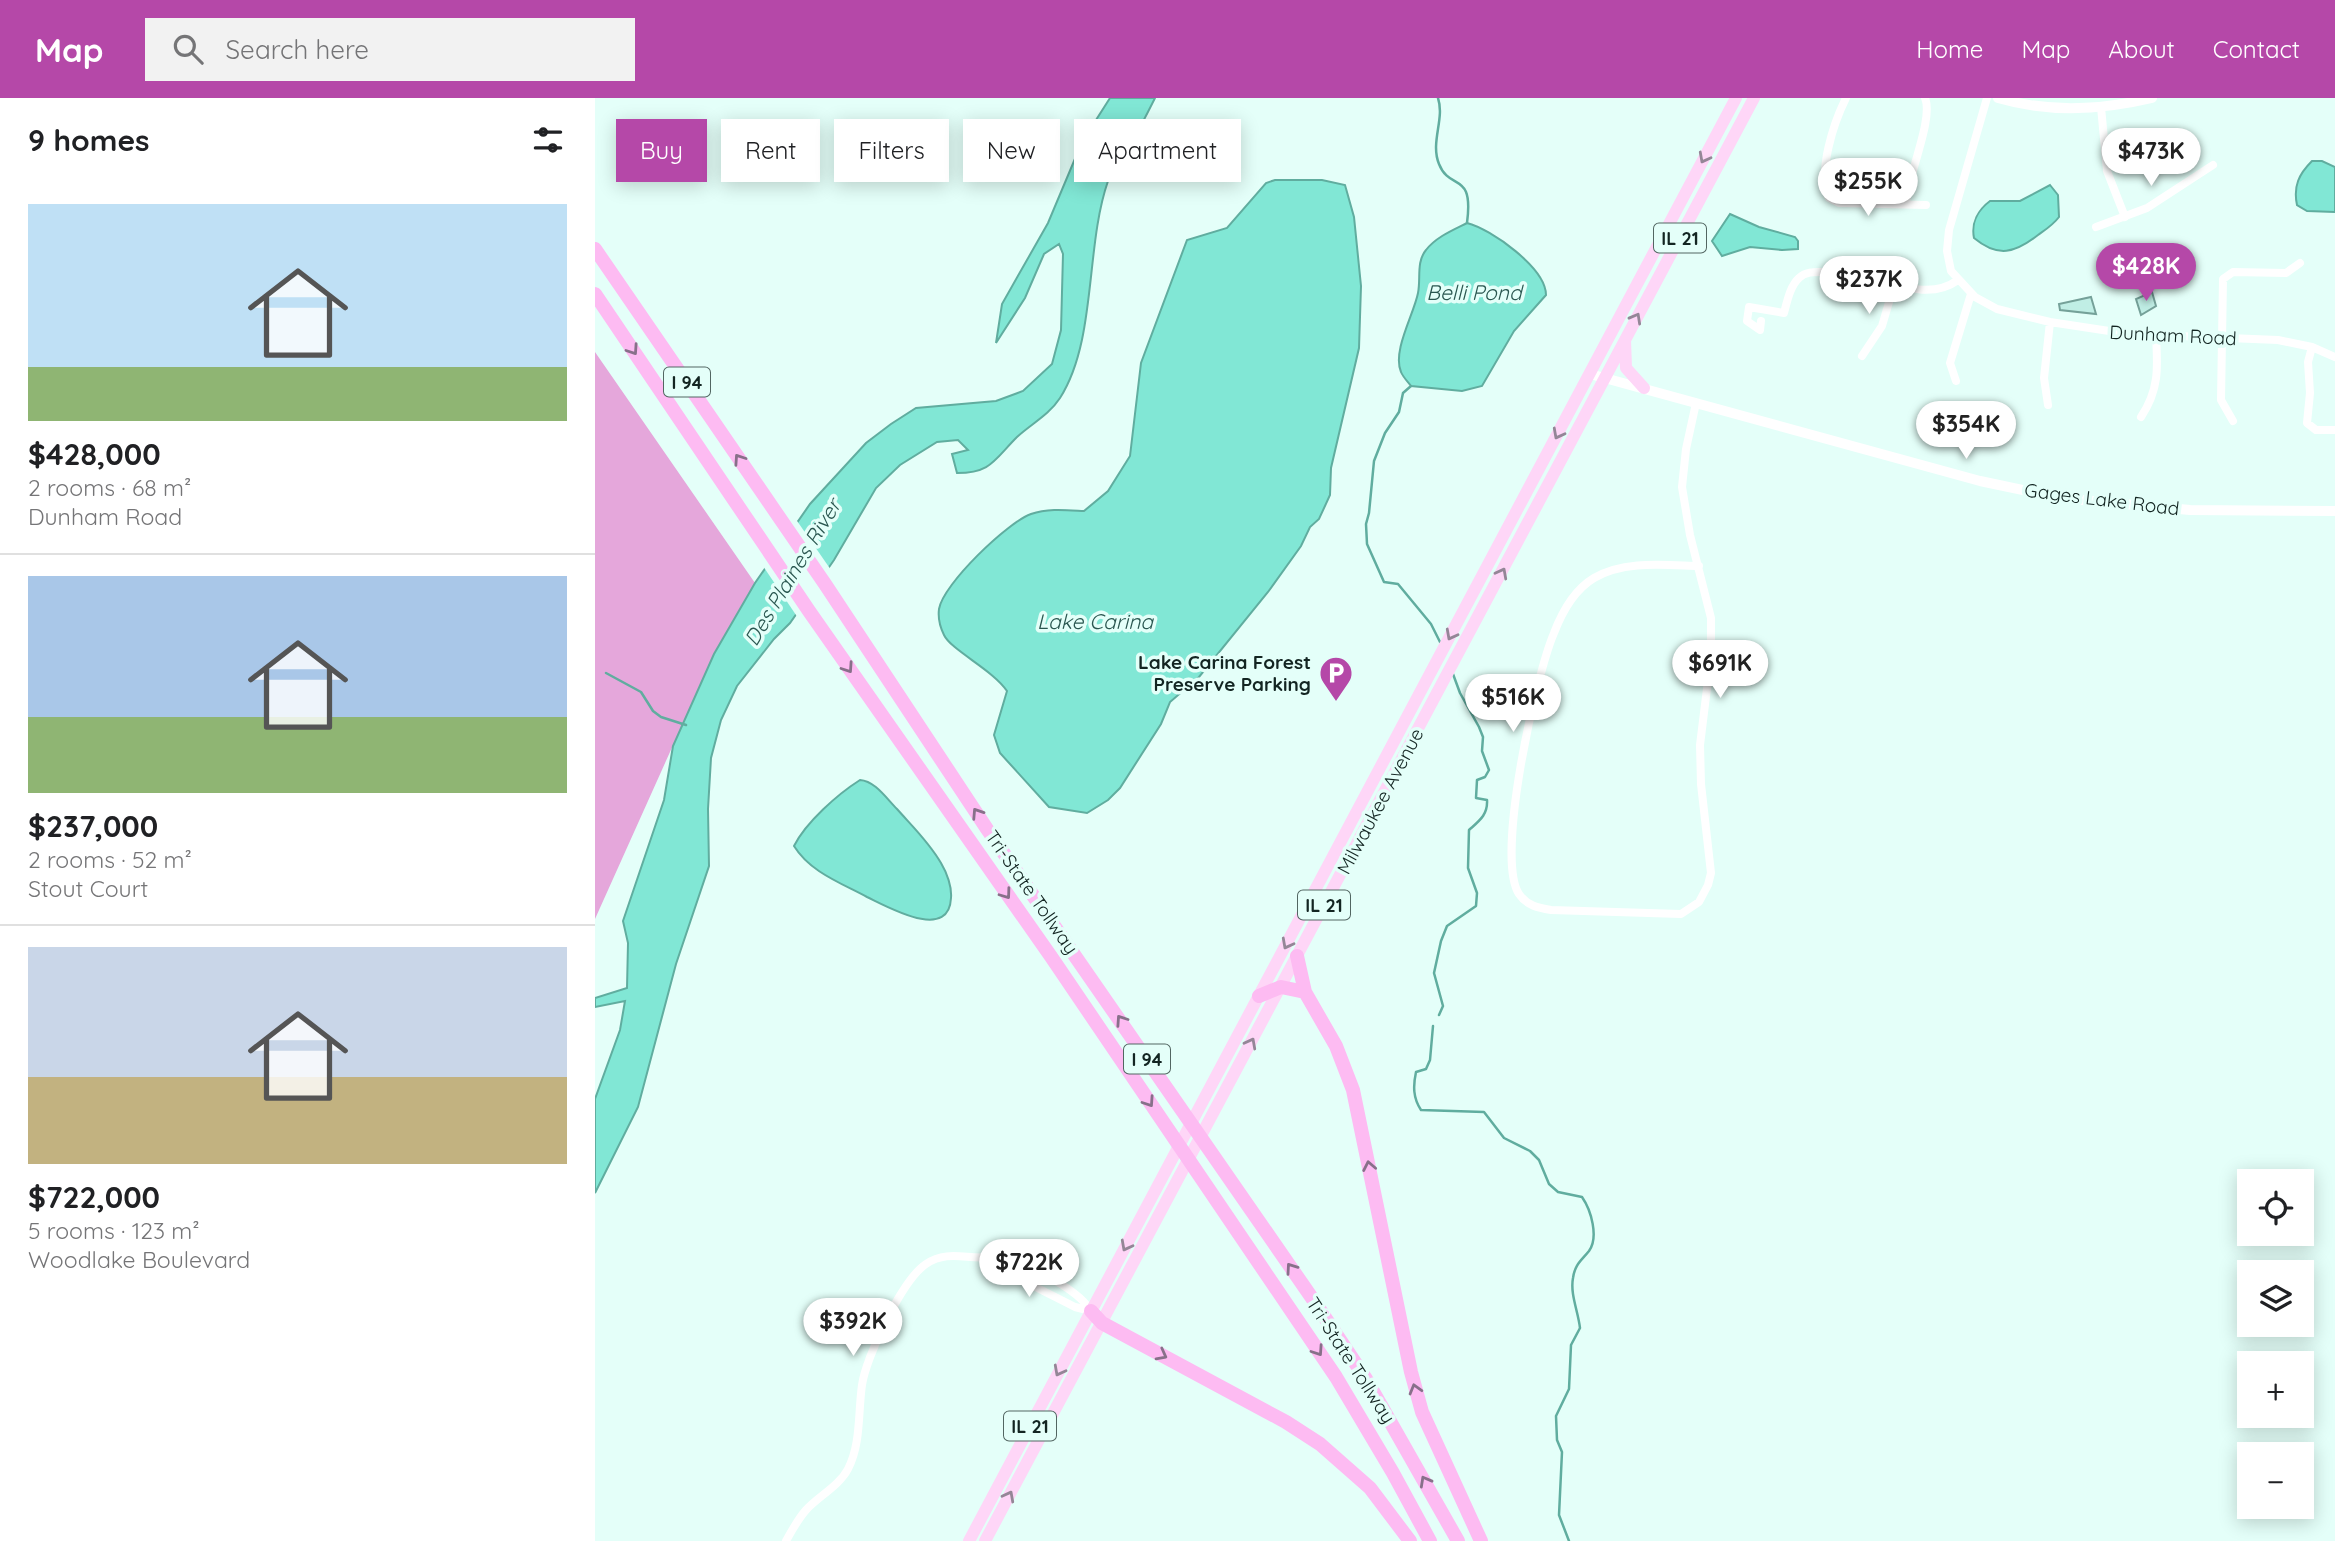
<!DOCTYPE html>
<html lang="en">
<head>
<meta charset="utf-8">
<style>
  body { margin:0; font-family:Quicksand,sans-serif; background:#f2f2f2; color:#202124; height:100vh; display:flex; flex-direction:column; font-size:26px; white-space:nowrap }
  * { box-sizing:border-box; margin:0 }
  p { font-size:23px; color:#757577 }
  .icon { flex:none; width:38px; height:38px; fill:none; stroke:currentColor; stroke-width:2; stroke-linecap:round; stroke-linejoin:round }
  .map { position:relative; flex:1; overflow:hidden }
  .panel { display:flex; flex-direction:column; background:#fff; width:595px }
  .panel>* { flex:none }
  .banner { position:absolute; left:21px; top:21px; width:665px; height:63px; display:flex; gap:14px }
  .controls { position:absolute; left:1642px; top:1071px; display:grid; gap:14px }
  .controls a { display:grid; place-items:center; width:77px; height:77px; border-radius:0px; background:#fff; box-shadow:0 4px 18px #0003; font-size:35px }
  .price { position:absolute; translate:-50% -60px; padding:0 16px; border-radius:24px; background:#fff; color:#222; font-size:23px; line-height:46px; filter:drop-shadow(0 2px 4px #0008) }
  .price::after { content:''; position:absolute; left:50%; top:42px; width:21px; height:16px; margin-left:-10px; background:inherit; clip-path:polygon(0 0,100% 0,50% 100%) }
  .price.current { background:#b548a8; color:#fff }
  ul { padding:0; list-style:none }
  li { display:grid; align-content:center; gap:14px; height:371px; padding:0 28px }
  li+li { border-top:2px solid #e0e0e0 }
  li span { display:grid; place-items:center; height:217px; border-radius:0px; color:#555 }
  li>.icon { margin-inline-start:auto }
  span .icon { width:126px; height:126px; fill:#fffc; stroke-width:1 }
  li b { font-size:30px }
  h2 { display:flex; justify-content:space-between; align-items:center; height:84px; padding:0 28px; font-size:30px }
  .chip { padding:0 24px; border-radius:0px; background:#fff; box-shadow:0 4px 18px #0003; font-size:24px; line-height:63px }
  .chip.current { background:#b548a8; color:#fff }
  header { display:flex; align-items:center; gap:42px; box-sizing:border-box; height:98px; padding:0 35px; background:#b548a8; color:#fff }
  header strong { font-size:33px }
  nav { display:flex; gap:38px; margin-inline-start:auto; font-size:24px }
  .search { width:490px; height:63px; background:#f2f2f2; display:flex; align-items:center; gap:18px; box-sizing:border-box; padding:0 24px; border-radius:0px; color:#757577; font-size:26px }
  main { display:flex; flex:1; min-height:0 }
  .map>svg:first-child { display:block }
  .forest { fill:#e5a7db }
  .water { fill:#81e7d5; stroke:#60ad9f; stroke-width:2 }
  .pier { fill:#e4fff9 }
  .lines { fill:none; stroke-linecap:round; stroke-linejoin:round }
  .stream { stroke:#60ad9f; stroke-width:2.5 }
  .building { fill:#c0eee5; stroke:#75a199; stroke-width:2 }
  .street { stroke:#fff; stroke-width:8 }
  .secondary { stroke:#fff; stroke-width:10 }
  .primary { stroke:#fed6f7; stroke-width:12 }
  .highway { stroke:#fdbbf2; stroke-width:14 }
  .oneway { stroke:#948697 }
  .oneway2 { stroke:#88708a }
  .labels { text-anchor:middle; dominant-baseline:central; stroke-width:7; stroke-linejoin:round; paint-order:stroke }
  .shield { fill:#e4fff9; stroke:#526662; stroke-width:2 }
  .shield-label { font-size:18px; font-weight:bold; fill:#132522 }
  .street-label { font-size:19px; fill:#132522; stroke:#e4fff9 }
  .poi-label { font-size:19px; font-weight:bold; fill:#132522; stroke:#e4fff9; text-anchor:end }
  .water-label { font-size:21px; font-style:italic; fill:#2a5750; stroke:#e4fff9 }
</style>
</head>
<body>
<header>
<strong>Map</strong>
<div class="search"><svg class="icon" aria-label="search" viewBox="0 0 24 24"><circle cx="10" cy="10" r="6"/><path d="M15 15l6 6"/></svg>Search here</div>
<nav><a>Home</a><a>Map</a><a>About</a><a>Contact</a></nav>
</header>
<main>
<section class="panel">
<h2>9 homes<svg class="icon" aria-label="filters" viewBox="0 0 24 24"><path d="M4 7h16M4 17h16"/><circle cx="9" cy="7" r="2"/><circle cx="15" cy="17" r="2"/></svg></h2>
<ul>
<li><span style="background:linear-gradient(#bfe0f5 75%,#8fb573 0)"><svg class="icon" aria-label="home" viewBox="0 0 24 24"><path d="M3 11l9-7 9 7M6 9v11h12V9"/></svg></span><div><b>$428,000</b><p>2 rooms · 68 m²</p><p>Dunham Road</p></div></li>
<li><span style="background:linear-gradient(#a9c7e8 65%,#8fb573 0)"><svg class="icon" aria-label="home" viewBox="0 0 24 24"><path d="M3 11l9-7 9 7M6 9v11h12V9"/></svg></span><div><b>$237,000</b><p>2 rooms · 52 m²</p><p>Stout Court</p></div></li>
<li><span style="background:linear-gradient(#c9d6e8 60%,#c2b280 0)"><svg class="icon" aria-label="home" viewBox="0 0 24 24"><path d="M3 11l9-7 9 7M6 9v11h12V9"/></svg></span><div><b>$722,000</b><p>5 rooms · 123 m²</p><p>Woodlake Boulevard</p></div></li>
</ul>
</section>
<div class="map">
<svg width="1740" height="1443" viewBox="0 0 1740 1443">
  <rect width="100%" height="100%" fill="#e4fff9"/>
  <path class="forest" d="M 0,254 L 160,485 L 119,556 L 0,821 Z"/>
  <path class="water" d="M 515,0 L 560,0 C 552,16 544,32 535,47 C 528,58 517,71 513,83 C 490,149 502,242 465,300 C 454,317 436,326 422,339 C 399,362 396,375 362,375 L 357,356 L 373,352 L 363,342 L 342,344 L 305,367 L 281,390 L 239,462 L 195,525 L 179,541 L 142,588 L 126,622 L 116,660 L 113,711 L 114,768 L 81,866 L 43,1009 L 0,1095 L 0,1001 L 25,932 L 30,903 L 0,909 L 0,900 L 32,890 L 33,845 L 28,823 L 69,702 L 78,648 L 119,556 L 160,485 L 215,406 L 271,345 L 296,326 L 321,310 L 401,303 L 428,293 L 457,266 L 466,232 L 468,156 L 464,146 L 449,156 L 430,200 L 401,245 L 407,206 L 453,125 L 487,44 Z
    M 1717,63 L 1727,63 L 1740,69 L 1740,114 L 1712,113 L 1702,107 C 1698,88 1704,76 1717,63 Z
    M 680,82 L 727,82 L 750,87 L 759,119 L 766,188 L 764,250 L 736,370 L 735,397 L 724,421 L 715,429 L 706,448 L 673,494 L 604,579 L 575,604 L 566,626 L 525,690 L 513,702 L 492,715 L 454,709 L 405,655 L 399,637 L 412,593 C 398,572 356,552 349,537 C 345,529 343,519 344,511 C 348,486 413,424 436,416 C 453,410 471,412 489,413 L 513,393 L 535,358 L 546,265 L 592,142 L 632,130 L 671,85 Z
    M 1455,87 L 1463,97 L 1464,119 C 1458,127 1450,132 1443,137 C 1420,155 1403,160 1379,140 C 1376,125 1383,112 1395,103 L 1425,103 Z
    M 1135,116 L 1164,129 L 1200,139 L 1203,143 L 1203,151 L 1187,152 L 1155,149 L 1127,158 L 1117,143 Z
    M 872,125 C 896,131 951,170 951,197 L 919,233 L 887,288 L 867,293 L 816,288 C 813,284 808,279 806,274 C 797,253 819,216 823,195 C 826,181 821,164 831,152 C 841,139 858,132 872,125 Z
    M 265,682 C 280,683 291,700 302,711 C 317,728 334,744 346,765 C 352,775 357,789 356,800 C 354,844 293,809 272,799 C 246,785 215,774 199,748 C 211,724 243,696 265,682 Z"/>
  <path class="pier" d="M 200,420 L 236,472 L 203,520 L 168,468 Z"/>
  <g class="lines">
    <path class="stream" d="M 843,0 C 850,21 835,44 844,66 C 855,94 879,72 872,125
      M 816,288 L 808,295 L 804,314 L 790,335 L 779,363 L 774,415 L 771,426 L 772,446 L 789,484 L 803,486 L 836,526 L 845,544
      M 11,575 L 46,594 L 58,613 L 66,619 L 91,627
      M 844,917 L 848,908 L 839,875 L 846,843 L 852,828 L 881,808 L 882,795 L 873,770 L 874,732 C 884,723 893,717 892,702 L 881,700 L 882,682 L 890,679 L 894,672 L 887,653 L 888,639 L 884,629 L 865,595 L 858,576
      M 838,928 L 835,962 L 831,971 L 821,974 C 818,988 818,1000 826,1012 L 889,1014 L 909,1040 L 935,1053 L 944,1062 L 954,1086 L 963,1094 L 987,1099 C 996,1112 1004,1139 994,1153 C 986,1163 980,1166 978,1180 C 975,1196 983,1213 985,1230 L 976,1247 L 974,1291 L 961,1318 L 962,1342 L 967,1354 L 964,1417 L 974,1443"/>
  </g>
  <path class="building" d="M 1557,194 L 1561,208 L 1546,217 L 1541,201 Z
    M 1496,199 L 1501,216 L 1465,212 L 1464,206 Z"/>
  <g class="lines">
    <path class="street" d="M 1251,0 C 1239,24 1222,74 1234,100 L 1244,105 L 1331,107
      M 1392,0 L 1354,132 L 1352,153 L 1356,173 L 1380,199 L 1402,211 L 1455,224 L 1534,236 L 1683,242 L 1717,249 L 1740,259
      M 1506,9 L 1512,73 L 1530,119
      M 1311,106 C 1312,79 1339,21 1330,0
      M 1501,129 L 1552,110 L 1618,67
      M 1166,223 L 1165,232 L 1152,223 L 1154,209 L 1189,215 C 1192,204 1195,188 1204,180 C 1211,173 1221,174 1230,174 C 1241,175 1252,175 1263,177 C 1296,183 1333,204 1363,182
      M 1717,249 L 1713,264 L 1715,295 L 1712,325 L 1721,332 L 1740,332
      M 1267,258 L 1287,228 L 1299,187
      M 1361,283 L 1355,265 L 1376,196
      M 1101,305 L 1091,351 L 1087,389 L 1095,437 L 1116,520 L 1116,558 L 1105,647 L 1106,686 L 1116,775 L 1113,787 L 1104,804 L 1086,816 L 956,812 C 944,810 932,808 924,796 C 900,759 941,577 959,535 C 967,514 979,492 999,480 C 1029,462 1070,467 1104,468
      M 1453,307 L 1449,280 L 1455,224
      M 1546,319 C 1564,292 1563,270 1561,239
      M 1638,323 L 1626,302 L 1628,181 L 1638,174 L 1691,175 L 1705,165
      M 395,1160 L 399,1168 L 480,1209 L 496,1213
      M 191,1443 C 197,1432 203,1421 211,1412 C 224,1398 244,1388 253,1371 C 266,1346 263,1315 267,1287 C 271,1259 307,1182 331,1166 C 356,1149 380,1166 403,1156 C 431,1167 481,1188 496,1213"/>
    <path class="secondary" d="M 1403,0 C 1454,15 1507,12 1557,0
      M 995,276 L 1385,383 L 1465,400 L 1595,412 L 1740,413"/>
    <path class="primary" d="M 1030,242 L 1031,270 L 1049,290
      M 374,1443 L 1141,0
      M 390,1443 L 1159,0"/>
    <path class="highway" d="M 0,151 L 230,486 L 392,731 L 717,1200 L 771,1281 L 863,1443
      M 0,196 L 214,513 L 457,860 L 741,1279 L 798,1375 L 835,1443
      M 702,858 L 710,894 L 741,948 L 758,992 L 816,1274 L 827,1314 L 886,1443
      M 664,898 L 686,889 L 710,894
      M 496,1213 L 507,1225 L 691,1324 L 725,1346 L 775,1390 L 815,1443"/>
  </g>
  <defs><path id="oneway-chevron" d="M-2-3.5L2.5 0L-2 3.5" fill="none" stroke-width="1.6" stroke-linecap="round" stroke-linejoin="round" transform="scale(1.75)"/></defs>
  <g class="oneway">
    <use href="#oneway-chevron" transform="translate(1109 60) rotate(118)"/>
    <use href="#oneway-chevron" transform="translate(1041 220) rotate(-61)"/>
    <use href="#oneway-chevron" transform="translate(963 336) rotate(118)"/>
    <use href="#oneway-chevron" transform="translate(907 475) rotate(-62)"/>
    <use href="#oneway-chevron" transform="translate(856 537) rotate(118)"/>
    <use href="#oneway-chevron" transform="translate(692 846) rotate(118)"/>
    <use href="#oneway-chevron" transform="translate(656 945) rotate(-62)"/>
    <use href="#oneway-chevron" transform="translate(531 1148) rotate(118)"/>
    <use href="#oneway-chevron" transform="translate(464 1273) rotate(118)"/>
    <use href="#oneway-chevron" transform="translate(414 1398) rotate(-62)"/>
  </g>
  <g class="oneway2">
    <use href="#oneway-chevron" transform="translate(38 252) rotate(56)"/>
    <use href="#oneway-chevron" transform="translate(144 361) rotate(-124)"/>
    <use href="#oneway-chevron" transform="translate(253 570) rotate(56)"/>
    <use href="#oneway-chevron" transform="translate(382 715) rotate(-123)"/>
    <use href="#oneway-chevron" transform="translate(411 796) rotate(54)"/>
    <use href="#oneway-chevron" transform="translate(526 922) rotate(-124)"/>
    <use href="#oneway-chevron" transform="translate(554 1004) rotate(56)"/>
    <use href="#oneway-chevron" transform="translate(774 1068) rotate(-101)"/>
    <use href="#oneway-chevron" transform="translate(696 1170) rotate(-125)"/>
    <use href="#oneway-chevron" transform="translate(723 1253) rotate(56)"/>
    <use href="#oneway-chevron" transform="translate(567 1257) rotate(28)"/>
    <use href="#oneway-chevron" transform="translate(820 1291) rotate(-106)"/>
    <use href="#oneway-chevron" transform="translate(830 1383) rotate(-119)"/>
  </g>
  <defs>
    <symbol id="parking-pin" viewBox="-11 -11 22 30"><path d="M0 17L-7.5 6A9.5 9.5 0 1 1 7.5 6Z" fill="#b548a8" stroke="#e4fff9"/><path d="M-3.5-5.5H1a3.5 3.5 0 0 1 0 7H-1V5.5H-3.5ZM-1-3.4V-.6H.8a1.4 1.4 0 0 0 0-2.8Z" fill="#fff"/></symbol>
  </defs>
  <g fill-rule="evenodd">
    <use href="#parking-pin" x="722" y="556" width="38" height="52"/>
  </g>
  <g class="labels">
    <g class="shield">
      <rect x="1059" y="125.5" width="52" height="29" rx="5"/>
      <rect x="69" y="269.5" width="46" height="29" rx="5"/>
      <rect x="703" y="792.5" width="52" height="29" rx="5"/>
      <rect x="529" y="946.5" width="46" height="29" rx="5"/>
      <rect x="409" y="1313.5" width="52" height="29" rx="5"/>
    </g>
    <g class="shield-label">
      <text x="1085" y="140">IL 21</text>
      <text x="92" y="284">I 94</text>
      <text x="729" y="807">IL 21</text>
      <text x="552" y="961">I 94</text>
      <text x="435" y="1328">IL 21</text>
    </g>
    <g class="street-label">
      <text transform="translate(1578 237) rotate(3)">Dunham Road</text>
      <text transform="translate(1507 401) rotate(7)">Gages Lake Road</text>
      <text transform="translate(785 703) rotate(-62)">Milwaukee Avenue</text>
      <text transform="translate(437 794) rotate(55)">Tri-State Tollway</text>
      <text transform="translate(756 1262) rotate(57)">Tri-State Tollway</text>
    </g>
    <g class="poi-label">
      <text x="716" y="564">Lake Carina Forest<tspan x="716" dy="22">Preserve Parking</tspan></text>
    </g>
    <g class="water-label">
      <text x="879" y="194">Belli Pond</text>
      <text transform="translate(197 474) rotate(-59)">Des Plaines River</text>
      <text x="500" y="523">Lake Carina</text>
    </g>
  </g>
</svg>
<div class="controls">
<a><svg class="icon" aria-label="locate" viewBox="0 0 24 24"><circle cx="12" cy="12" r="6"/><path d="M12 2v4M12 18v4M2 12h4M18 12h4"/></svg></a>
<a><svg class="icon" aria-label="layers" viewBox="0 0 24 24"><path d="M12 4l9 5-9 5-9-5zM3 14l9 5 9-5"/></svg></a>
<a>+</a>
<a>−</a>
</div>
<b class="price" style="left:1556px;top:90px">$473K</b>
<b class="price" style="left:1273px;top:120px">$255K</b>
<b class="price current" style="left:1551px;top:205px">$428K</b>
<b class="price" style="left:1274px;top:218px">$237K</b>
<b class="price" style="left:1371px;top:363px">$354K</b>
<b class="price" style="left:1125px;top:602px">$691K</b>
<b class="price" style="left:918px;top:636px">$516K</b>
<b class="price" style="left:434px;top:1201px">$722K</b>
<b class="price" style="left:258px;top:1260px">$392K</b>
<div class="banner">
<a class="chip current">Buy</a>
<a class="chip">Rent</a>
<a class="chip">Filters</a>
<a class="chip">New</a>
<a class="chip">Apartment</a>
</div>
</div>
</main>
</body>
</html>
